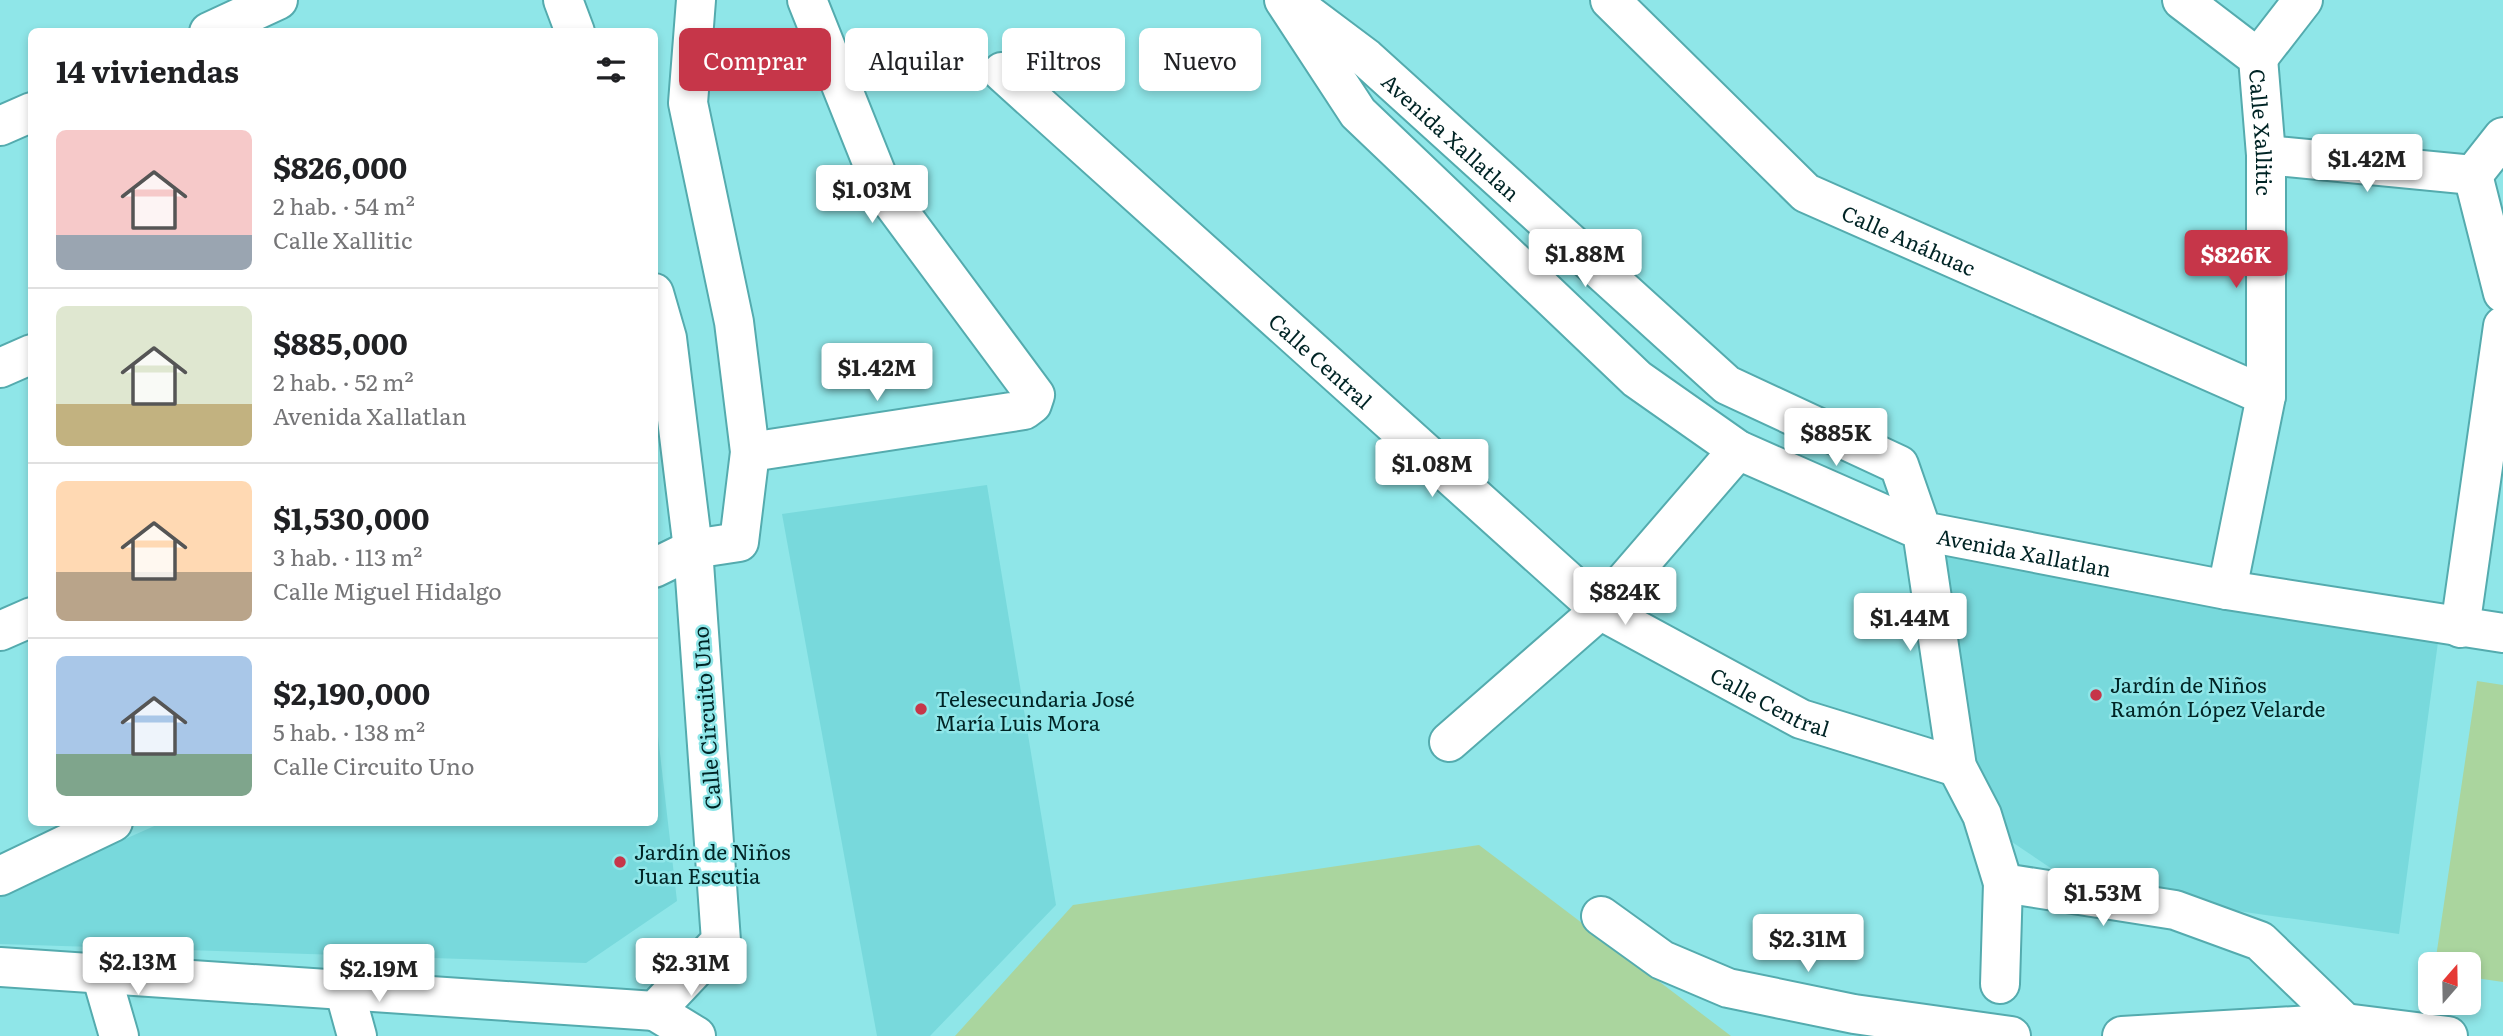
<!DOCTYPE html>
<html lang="es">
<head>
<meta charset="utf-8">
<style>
  body { margin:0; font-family:Literata,serif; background:#f6f6f6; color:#202124; height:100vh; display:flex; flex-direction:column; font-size:26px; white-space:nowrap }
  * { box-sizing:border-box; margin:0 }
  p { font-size:23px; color:#757577 }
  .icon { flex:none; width:38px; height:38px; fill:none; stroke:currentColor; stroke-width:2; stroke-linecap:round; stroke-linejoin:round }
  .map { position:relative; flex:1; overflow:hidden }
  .side { position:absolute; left:28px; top:28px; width:630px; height:798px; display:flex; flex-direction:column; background:#fff; border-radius:10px; box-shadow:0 4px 10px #0003 }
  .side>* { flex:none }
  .guide { position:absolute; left:679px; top:28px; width:665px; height:63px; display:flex; gap:14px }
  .needle { width:46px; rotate:20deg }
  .tools { position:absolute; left:2418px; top:952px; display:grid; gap:14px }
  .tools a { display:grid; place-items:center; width:63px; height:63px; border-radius:10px; background:#fff; box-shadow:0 4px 10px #0003; font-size:35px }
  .price { position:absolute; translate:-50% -60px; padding:0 16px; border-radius:7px; background:#fff; color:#222; font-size:23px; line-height:46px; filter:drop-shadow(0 2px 4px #0008) }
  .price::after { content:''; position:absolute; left:50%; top:42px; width:21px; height:16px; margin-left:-10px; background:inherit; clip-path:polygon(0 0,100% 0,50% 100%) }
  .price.selected { background:#c63649; color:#fff }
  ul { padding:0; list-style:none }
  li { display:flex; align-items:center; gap:21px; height:175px; padding:0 28px }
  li+li { border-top:2px solid #e0e0e0 }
  li span { display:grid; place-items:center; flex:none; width:196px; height:140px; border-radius:10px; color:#555 }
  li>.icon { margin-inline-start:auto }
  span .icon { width:84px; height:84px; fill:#fffc; stroke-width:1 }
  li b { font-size:30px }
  h2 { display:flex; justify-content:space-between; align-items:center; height:84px; padding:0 28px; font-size:30px }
  .pill { padding:0 24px; border-radius:10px; background:#fff; box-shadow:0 4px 10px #0003; font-size:24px; line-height:63px }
  .pill.selected { background:#c63649; color:#fff }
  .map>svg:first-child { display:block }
  .built { fill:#78d9dc }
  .green { fill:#aad59e }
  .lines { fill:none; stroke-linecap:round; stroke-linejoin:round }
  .street-casing { stroke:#54abae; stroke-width:42 }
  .street { stroke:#fff; stroke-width:38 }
  .poi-dot { fill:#c63649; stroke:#8fe6e8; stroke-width:2.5 }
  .labels { text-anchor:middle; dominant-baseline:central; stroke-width:5; stroke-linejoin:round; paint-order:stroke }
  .street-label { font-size:21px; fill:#002425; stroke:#8fe6e8 }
  .poi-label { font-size:21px; fill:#002425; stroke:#8fe6e8; text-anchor:start }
</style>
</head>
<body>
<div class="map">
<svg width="2503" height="1036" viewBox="0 0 2503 1036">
  <rect width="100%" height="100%" fill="#8fe6e8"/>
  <path class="built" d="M 987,485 L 1056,905 L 930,1036 L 877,1036 L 782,514 Z
    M 1944,554 L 2438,642 L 2399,934 L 2196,905 L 2061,875 L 2006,838 L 1973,779 Z
    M 655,710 L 677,901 L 586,963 L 0,944 L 0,895 L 161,823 L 654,822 Z"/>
  <path class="green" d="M 2477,681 L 2503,685 L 2503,982 L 2469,977 L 2469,964 L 2435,964 Z
    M 1479,845 L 1731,1036 L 955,1036 L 1073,905 Z"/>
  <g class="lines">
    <defs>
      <g id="street">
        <path d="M 563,0 L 575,32"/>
        <path d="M 1284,0 L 1358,113 L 1637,379 L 1738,450 L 1922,531 L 1957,767 L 1982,815 L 2003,883 L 2175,910 L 2260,941 L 2345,1023"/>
        <path id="s1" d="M 1610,0 L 1806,193 L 2266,396"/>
        <path id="s2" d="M 2182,0 L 2258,58 L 2266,155 L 2266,396 L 2227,590"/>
        <path id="s3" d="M 1302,10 L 1366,58 L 1727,385 L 1899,465 L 1922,531 L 2227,590 L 2503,633"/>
        <path d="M 209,32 L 278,0"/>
        <path d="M 2258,58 L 2303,0"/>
        <path id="s4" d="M 1002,72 L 1600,610 L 1801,719 L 1957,767"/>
        <path d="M 0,126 L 32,112"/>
        <path d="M 2266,155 L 2473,175"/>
        <path d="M 2473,175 L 2503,293"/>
        <path d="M 2473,175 L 2503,137"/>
        <path d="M 0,368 L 32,354"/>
        <path d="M 750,452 L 1024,410 L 1032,404 L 1035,395 L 883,190 L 807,0"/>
        <path d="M 654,568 L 693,549 L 739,542 L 750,452 L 734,322 L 688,103 L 696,0"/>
        <path d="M 2460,628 L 2503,326"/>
        <path d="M 0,631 L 32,617"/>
        <path d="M 1449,742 L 1600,610 L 1738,450"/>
        <path d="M 0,876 L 113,822"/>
        <path d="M 1601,916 L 1662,960 L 1728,988 L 1854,1014 L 2011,1036"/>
        <path d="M 0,967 L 655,1011 L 721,941 L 693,549 L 667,338 L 654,293"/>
        <path d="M 101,974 L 119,1036"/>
        <path d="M 2000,984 L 2003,883"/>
        <path d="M 344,989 L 357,1036"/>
        <path d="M 655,1011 L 696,1036"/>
        <path d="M 2122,1036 L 2345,1023 L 2448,1036"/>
      </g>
    </defs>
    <use href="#street" class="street-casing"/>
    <use href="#street" class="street"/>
  </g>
  <g class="poi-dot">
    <circle cx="2096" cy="695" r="7"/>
    <circle cx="921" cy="709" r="7"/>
    <circle cx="620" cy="862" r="7"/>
  </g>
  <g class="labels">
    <g class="street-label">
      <text stroke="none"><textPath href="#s2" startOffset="170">Calle Xallitic</textPath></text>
      <text stroke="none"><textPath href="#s3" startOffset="196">Avenida Xallatlan</textPath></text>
      <text stroke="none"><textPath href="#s1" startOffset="388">Calle Anáhuac</textPath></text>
      <text stroke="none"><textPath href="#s4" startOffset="430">Calle Central</textPath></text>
      <text stroke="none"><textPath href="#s3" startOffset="931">Avenida Xallatlan</textPath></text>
      <text stroke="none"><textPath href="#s4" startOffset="998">Calle Central</textPath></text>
      <text transform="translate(705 718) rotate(-94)">Calle Circuito Uno</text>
    </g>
    <g class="poi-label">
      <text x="2110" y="683">Jardín de Niños<tspan x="2110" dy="24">Ramón López Velarde</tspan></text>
      <text x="935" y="697">Telesecundaria José<tspan x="935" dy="24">María Luis Mora</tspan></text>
      <text x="634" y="850">Jardín de Niños<tspan x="634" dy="24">Juan Escutia</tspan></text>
    </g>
  </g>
</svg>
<div class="tools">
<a><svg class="needle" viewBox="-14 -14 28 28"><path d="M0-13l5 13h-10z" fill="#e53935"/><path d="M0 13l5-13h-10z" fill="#757577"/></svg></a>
</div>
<b class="price" style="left:2367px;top:194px">$1.42M</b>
<b class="price" style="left:872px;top:225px">$1.03M</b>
<b class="price" style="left:1585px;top:289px">$1.88M</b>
<b class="price selected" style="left:2236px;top:290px">$826K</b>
<b class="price" style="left:877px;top:403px">$1.42M</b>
<b class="price" style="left:1836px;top:468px">$885K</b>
<b class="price" style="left:1432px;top:499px">$1.08M</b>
<b class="price" style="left:1625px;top:627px">$824K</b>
<b class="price" style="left:1910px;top:653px">$1.44M</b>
<b class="price" style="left:2103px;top:928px">$1.53M</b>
<b class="price" style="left:1808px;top:974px">$2.31M</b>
<b class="price" style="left:138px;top:997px">$2.13M</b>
<b class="price" style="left:691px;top:998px">$2.31M</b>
<b class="price" style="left:379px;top:1004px">$2.19M</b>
<div class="guide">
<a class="pill selected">Comprar</a>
<a class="pill">Alquilar</a>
<a class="pill">Filtros</a>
<a class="pill">Nuevo</a>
</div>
<section class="side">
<h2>14 viviendas<svg class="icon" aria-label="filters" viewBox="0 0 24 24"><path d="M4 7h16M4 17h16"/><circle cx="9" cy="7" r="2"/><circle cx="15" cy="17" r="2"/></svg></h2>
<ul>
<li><span style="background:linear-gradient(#f6c9c9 75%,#9aa5b1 0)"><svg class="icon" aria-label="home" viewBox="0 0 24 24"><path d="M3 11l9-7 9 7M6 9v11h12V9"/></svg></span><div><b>$826,000</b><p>2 hab. · 54 m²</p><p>Calle Xallitic</p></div></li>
<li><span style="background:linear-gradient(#dfe7d0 70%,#c2b280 0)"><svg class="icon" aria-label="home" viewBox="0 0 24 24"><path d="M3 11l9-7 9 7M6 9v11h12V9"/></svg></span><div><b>$885,000</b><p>2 hab. · 52 m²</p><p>Avenida Xallatlan</p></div></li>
<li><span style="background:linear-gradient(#ffd9b3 65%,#b9a48a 0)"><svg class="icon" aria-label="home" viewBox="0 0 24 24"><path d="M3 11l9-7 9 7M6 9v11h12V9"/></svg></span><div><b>$1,530,000</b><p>3 hab. · 113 m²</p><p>Calle Miguel Hidalgo</p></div></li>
<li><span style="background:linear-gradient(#a9c7e8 70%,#7fa58c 0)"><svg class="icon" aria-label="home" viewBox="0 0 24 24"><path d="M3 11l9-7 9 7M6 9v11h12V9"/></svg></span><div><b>$2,190,000</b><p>5 hab. · 138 m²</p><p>Calle Circuito Uno</p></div></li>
</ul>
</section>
</div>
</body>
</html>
